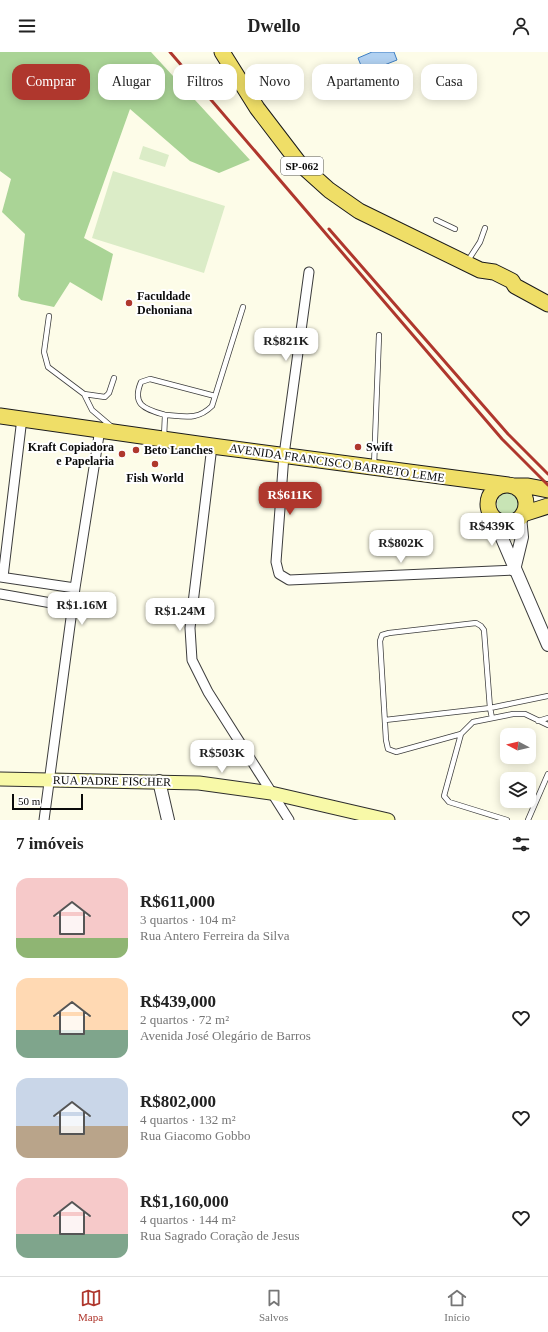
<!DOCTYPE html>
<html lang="pt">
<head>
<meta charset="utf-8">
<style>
  body { margin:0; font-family:"Times New Roman",serif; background:#f6f6f6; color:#222; height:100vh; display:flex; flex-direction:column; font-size:15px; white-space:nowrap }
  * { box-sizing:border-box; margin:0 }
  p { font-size:13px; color:#767676 }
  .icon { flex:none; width:22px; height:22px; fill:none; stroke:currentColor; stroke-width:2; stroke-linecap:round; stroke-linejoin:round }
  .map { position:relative; height:768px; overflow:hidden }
  .panel { display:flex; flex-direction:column; background:#fff; flex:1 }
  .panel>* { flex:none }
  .hud { position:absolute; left:12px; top:12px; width:524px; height:36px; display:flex; gap:8px }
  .needle { width:26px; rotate:277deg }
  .controls { position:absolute; left:500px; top:676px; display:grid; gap:8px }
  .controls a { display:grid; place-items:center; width:36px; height:36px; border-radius:8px; background:#fff; box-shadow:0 2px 10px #0003; font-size:20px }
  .scale { position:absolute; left:12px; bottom:10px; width:71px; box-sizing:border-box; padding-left:4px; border:2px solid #0a0a0a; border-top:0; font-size:11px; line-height:14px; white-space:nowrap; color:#0a0a0a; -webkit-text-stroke:3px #fff; paint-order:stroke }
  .price { position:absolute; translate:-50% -34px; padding:0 9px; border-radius:8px; background:#fff; color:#222; font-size:13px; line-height:26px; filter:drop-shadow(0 1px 2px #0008) }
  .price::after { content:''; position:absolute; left:50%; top:24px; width:12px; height:9px; margin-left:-6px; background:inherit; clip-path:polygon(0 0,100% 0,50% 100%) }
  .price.current { background:#af372d; color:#fff }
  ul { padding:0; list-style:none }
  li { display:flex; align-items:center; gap:12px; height:100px; padding:0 16px }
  li span { display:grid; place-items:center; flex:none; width:112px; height:80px; border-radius:12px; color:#555 }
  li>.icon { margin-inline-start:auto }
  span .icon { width:48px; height:48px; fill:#fffc; stroke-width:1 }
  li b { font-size:17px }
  h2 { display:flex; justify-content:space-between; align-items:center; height:48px; padding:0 16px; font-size:17px }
  .chip { padding:0 14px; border-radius:12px; background:#fff; box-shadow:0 2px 10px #0003; font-size:14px; line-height:36px }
  .chip.current { background:#af372d; color:#fff }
  header { display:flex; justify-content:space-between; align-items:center; height:52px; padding:0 16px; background:#fff; font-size:18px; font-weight:600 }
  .dock { display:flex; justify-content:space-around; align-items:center; height:56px; border-top:1px solid #e0e0e0; background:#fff; font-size:11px; color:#767676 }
  .dock a { display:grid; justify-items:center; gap:2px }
  .dock .current { color:#af372d }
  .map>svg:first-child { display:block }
  .green { fill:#c8e4b5 }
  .forest { fill:#aad496 }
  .pitch { fill:#dbecc7 }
  .water { fill:#b1d1f1; stroke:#3d7dc3 }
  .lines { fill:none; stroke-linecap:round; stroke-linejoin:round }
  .service-casing { stroke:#3d3d3d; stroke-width:6 }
  .minor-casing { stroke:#3d3d3d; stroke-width:11 }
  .tertiary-casing { stroke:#3d3d3d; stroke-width:14 }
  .secondary-casing { stroke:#2c2c2c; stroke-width:15 }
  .primary-casing { stroke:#1b1b1b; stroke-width:17 }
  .service { stroke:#fff; stroke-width:4.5 }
  .minor { stroke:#fff; stroke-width:9 }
  .tertiary { stroke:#fff; stroke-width:12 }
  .secondary { stroke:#f8f9a8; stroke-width:13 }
  .primary { stroke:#efde67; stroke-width:15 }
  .rail { stroke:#af372d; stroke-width:3 }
  .poi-dot { fill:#af372d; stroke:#fff; stroke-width:1.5 }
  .labels { text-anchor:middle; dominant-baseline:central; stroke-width:4; stroke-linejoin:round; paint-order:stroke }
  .shield { fill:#fff; stroke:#545454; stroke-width:1 }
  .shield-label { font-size:11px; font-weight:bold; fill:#0a0a0a }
  .poi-label { font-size:12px; font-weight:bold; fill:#0a0a0a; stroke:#fff; text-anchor:start }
  .street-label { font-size:12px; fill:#0a0a0a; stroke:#fff }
</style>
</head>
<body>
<header><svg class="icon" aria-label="menu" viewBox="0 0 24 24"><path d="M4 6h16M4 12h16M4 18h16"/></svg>Dwello<svg class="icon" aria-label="person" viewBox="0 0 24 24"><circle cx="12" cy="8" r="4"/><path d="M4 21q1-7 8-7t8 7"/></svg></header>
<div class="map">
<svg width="548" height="768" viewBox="0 0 548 768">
  <rect width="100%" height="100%" fill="#fdfce8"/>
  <path class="green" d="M497 452a12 12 0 1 1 24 0a12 12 0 1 1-24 0Z"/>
  <path class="forest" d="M 0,0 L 151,0 L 250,108 L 219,121 L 190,109 L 130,57 L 84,186 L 113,202 L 102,249 L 70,230 L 54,255 L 21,248 L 18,244 L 25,182 L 2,160 L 11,127 L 0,119 Z"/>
  <path class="pitch" d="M 143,94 L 169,103 L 165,115 L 139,107 Z
    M 113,119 L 225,154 L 204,221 L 92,186 Z"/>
  <path class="water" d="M 372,0 L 394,0 L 397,8 L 364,21 L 358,6 Z"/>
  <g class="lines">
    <defs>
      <path id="service" d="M 436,168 L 455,177
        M 467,210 L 480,190 L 485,176
        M 49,264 L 44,300 L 48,315 L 84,342 L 92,358 L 112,375
        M 84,342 L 105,345 L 109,341 L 114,326
        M 165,363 C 146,357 131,354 141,330 L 150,327 L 215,344
        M 164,385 L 165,363 C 184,364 197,369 212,354 L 243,255
        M 374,414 L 379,283
        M 385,668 L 490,656 L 548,644
        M 538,669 L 548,666
        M 461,682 L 396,700 L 388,697 L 386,688 L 380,589 L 382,583 L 389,581 L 476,571 L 481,574 L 484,578 L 490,656 L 492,666
        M 507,768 L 449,750 L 444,744 L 461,682 L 473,670 L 513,662 L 525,662 L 548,673
        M 528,768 L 548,722"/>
      <path id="minor" d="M 309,220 L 284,403 L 276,510 L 279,522 L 289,528 L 514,518
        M 212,394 L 190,576 L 192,608 L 208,640 L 289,768
        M 0,525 L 75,536
        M 3,525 L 22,366
        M 0,542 L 74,555
        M 44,768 L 75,536 L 100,377"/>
      <path id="tertiary" d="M 492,463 L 548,593
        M 514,518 L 522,485 L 520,465
        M 159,729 L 168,768"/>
      <path id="secondary" d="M 0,727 L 199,731 L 271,741 L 388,768"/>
      <path id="primary" d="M 222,0 L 257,56 L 299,111 L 329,138 L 359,159 L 480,218 L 494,220 L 512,229 L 515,234 L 548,252
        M 0,364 L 212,394 L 508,433
        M488 452a19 19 0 1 1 38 0a19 19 0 1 1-38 0Z
        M 513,434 L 528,434 L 548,438
        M 523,462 L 548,454"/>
    </defs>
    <use href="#service" class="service-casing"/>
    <use href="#minor" class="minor-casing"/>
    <use href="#tertiary" class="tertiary-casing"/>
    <use href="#secondary" class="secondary-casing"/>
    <use href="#primary" class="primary-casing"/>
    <use href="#service" class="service"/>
    <use href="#minor" class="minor"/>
    <use href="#tertiary" class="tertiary"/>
    <use href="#secondary" class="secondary"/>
    <use href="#primary" class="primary"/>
    <path class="rail" d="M 170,0 L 502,387 L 548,433
      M 329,177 L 508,382 L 548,422"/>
  </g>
  <g class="poi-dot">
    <circle cx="129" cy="251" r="4"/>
    <circle cx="358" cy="395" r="4"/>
    <circle cx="136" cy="398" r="4"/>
    <circle cx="122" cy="402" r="4"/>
    <circle cx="155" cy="412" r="4"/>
  </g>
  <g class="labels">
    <rect class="shield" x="281" y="105" width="42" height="18" rx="3"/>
    <g class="shield-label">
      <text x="302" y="114">SP-062</text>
    </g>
    <g class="poi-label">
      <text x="137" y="244">Faculdade<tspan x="137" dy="14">Dehoniana</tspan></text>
      <text x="114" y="395" text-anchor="end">Kraft Copiadora<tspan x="114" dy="14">e Papelaria</tspan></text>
      <text x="366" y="395">Swift</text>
      <text x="144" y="398">Beto Lanches</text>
      <text x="155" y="426" text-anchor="middle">Fish World</text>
    </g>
    <g class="street-label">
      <text transform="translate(337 411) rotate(8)">AVENIDA FRANCISCO BARRETO LEME</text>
      <text transform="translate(112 729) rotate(1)">RUA PADRE FISCHER</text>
    </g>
  </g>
</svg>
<div class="controls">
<a><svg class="needle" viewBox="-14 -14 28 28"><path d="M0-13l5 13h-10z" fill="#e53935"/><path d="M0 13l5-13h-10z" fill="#767676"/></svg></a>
<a><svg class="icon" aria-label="layers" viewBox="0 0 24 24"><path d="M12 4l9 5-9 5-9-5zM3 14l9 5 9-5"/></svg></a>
</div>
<div class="scale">50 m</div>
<b class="price" style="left:286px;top:310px">R$821K</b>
<b class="price current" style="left:290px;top:464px">R$611K</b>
<b class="price" style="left:492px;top:495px">R$439K</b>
<b class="price" style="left:401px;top:512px">R$802K</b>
<b class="price" style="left:82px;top:574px">R$1.16M</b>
<b class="price" style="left:180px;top:580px">R$1.24M</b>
<b class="price" style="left:222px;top:722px">R$503K</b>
<div class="hud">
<a class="chip current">Comprar</a>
<a class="chip">Alugar</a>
<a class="chip">Filtros</a>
<a class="chip">Novo</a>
<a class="chip">Apartamento</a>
<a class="chip">Casa</a>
</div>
</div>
<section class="panel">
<h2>7 imóveis<svg class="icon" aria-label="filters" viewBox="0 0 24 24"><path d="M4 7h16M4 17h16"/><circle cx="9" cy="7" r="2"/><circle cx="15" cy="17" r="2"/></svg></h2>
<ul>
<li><span style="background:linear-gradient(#f6c9c9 75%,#8fb573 0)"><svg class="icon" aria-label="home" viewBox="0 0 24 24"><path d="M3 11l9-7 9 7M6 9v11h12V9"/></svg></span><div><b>R$611,000</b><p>3 quartos · 104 m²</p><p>Rua Antero Ferreira da Silva</p></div><svg class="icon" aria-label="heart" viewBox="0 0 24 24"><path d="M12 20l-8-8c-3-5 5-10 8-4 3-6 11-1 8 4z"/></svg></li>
<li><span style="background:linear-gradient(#ffd9b3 65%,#7fa58c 0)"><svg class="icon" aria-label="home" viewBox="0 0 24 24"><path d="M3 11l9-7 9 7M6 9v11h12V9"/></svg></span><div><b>R$439,000</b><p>2 quartos · 72 m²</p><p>Avenida José Olegário de Barros</p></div><svg class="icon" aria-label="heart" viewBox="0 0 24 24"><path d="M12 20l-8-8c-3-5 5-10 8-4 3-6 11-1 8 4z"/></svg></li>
<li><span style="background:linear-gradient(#c9d6e8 60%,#b9a48a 0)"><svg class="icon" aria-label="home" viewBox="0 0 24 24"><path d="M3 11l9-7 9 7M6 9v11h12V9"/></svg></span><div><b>R$802,000</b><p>4 quartos · 132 m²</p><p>Rua Giacomo Gobbo</p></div><svg class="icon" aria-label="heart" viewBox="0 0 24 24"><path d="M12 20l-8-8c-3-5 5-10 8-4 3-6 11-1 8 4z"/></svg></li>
<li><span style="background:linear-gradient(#f6c9c9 70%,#7fa58c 0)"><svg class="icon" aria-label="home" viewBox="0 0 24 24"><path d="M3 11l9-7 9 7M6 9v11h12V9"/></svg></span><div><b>R$1,160,000</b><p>4 quartos · 144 m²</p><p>Rua Sagrado Coração de Jesus</p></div><svg class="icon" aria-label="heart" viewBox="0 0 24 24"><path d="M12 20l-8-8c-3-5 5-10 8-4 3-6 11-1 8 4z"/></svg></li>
</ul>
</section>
<nav class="dock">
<a class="current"><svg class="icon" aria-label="map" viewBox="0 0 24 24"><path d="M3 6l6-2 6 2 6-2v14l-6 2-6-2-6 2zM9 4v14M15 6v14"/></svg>Mapa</a>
<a><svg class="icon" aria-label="saved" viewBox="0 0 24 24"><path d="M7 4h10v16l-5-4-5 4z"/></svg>Salvos</a>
<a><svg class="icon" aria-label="home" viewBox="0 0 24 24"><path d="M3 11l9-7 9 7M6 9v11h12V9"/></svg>Início</a>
</nav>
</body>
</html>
